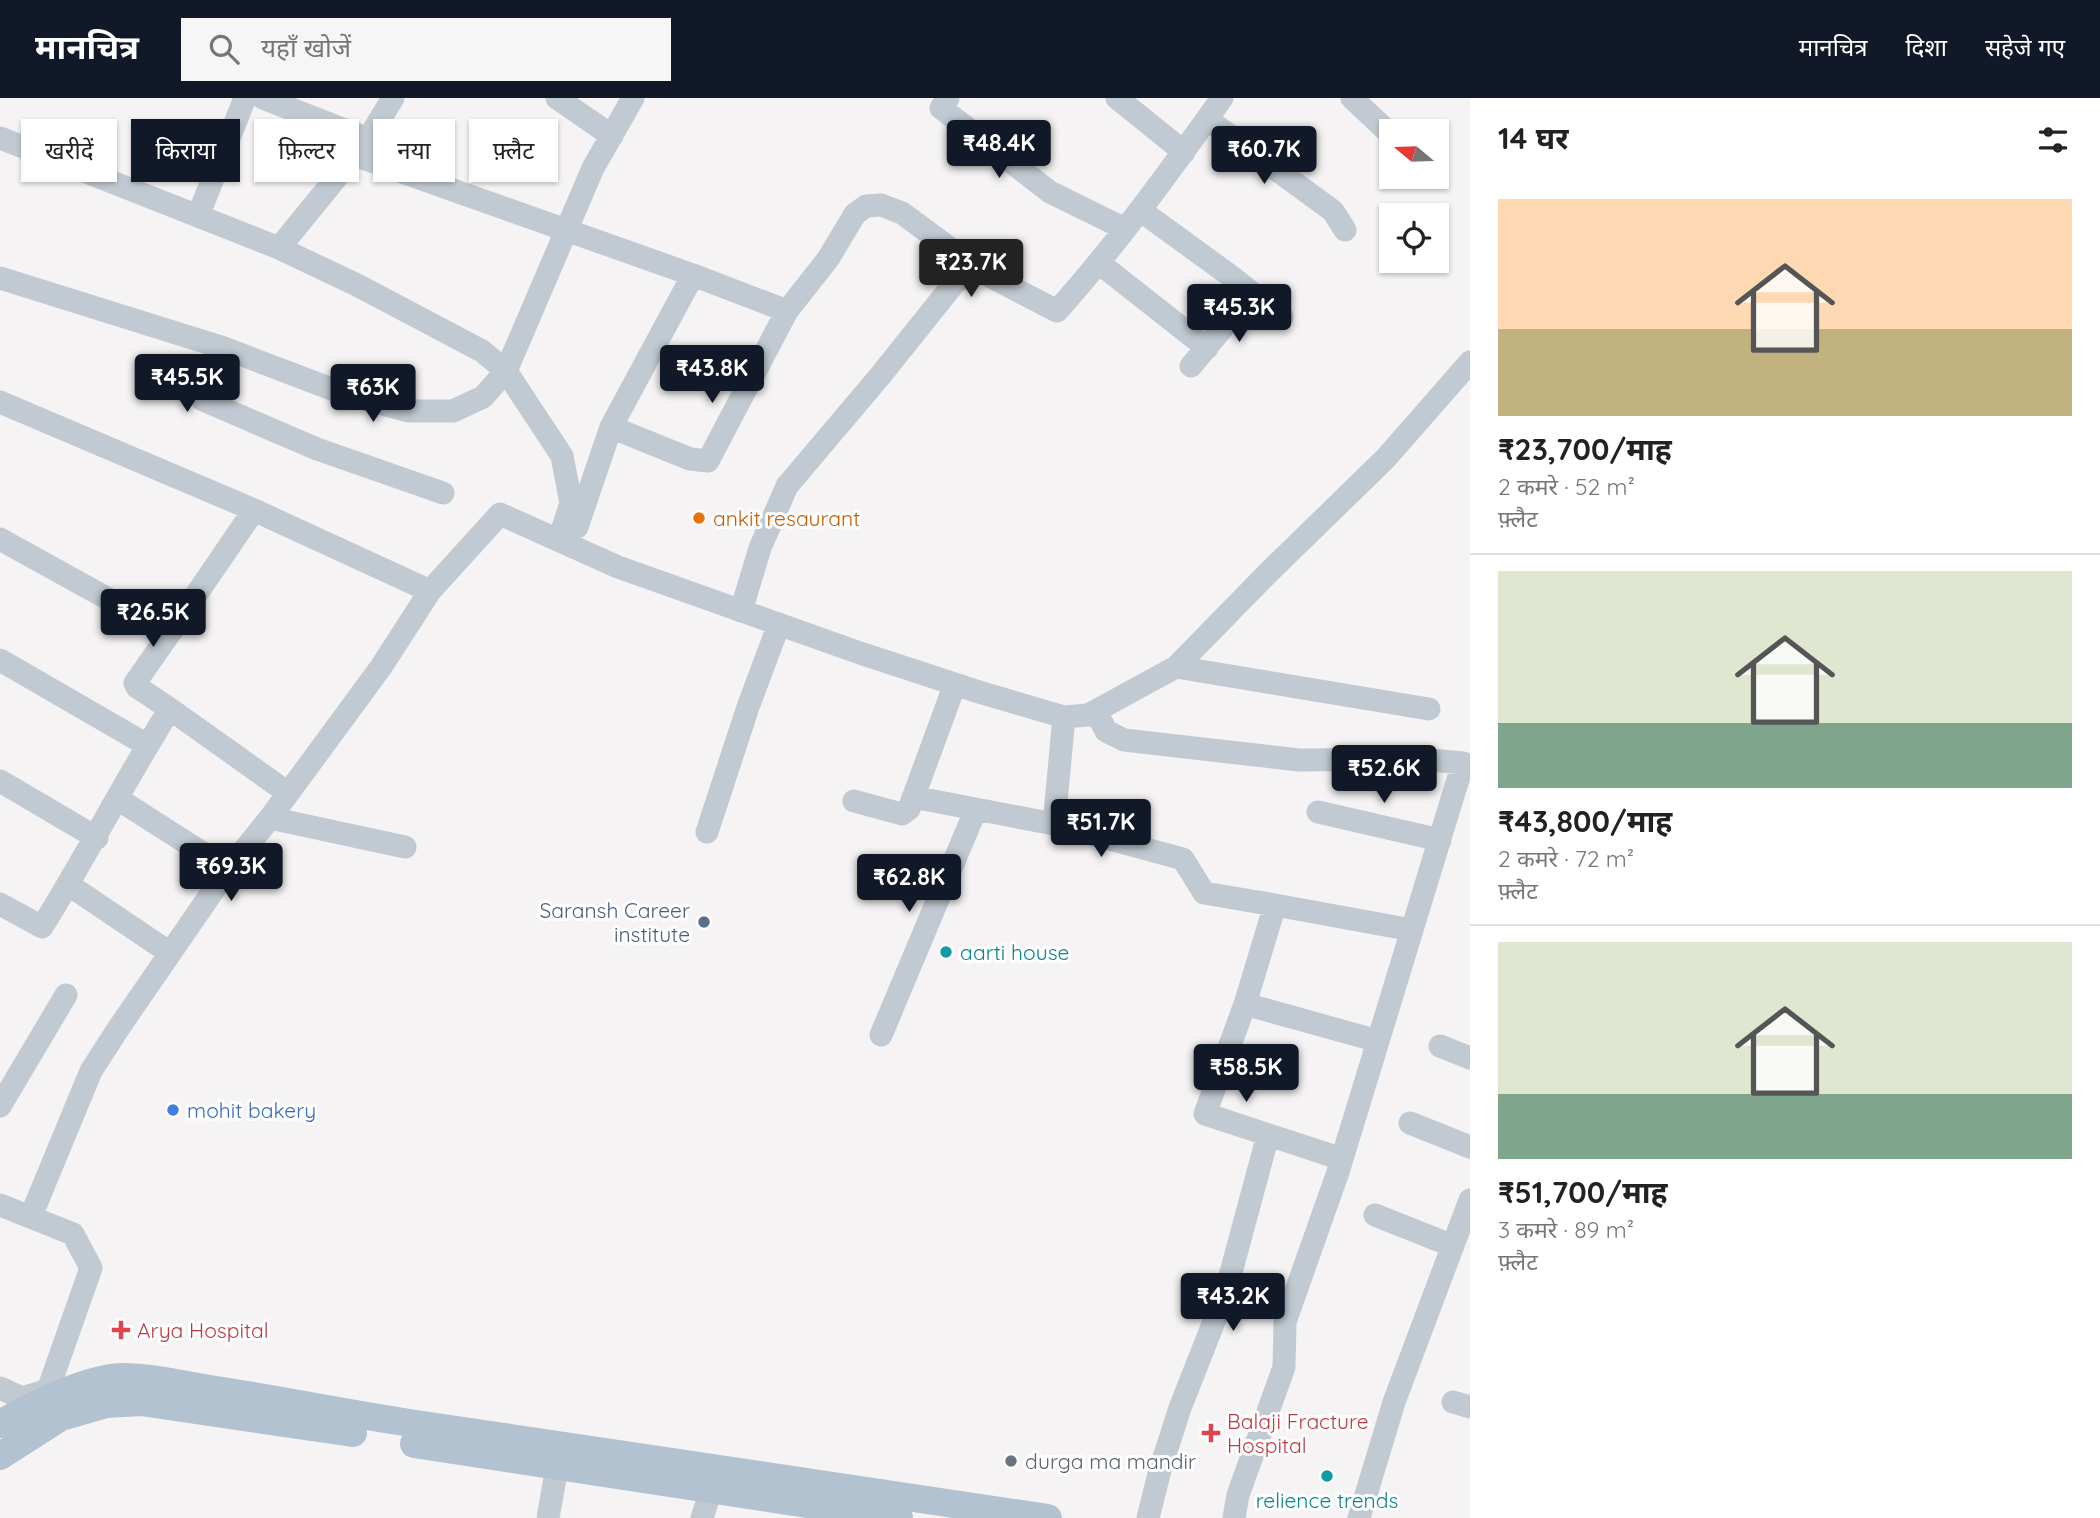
<!DOCTYPE html>
<html lang="hi">
<head>
<meta charset="utf-8">
<style>
  body { margin:0; font-family:Quicksand,"Noto Sans Devanagari",sans-serif; background:#f6f6f6; color:#222; height:100vh; display:flex; flex-direction:column; font-size:26px; white-space:nowrap }
  * { box-sizing:border-box; margin:0 }
  p { font-size:23px; color:#767676 }
  .icon { flex:none; width:38px; height:38px; fill:none; stroke:currentColor; stroke-width:2; stroke-linecap:round; stroke-linejoin:round }
  .map { position:relative; flex:1; overflow:hidden }
  .details { display:flex; flex-direction:column; background:#fff; width:630px }
  .details>* { flex:none }
  .top-card { position:absolute; left:21px; top:21px; width:665px; height:63px; display:flex; gap:14px }
  .needle { width:46px; rotate:289deg }
  .controls { position:absolute; left:1379px; top:21px; display:grid; gap:14px }
  .controls a { display:grid; place-items:center; width:70px; height:70px; border-radius:0px; background:#fff; box-shadow:0 2px 5px #0004; font-size:35px }
  .price { position:absolute; translate:-50% -60px; padding:0 16px; border-radius:7px; background:#111827; color:#fff; font-size:23px; line-height:46px; filter:drop-shadow(0 2px 4px #0008) }
  .price::after { content:''; position:absolute; left:50%; top:42px; width:21px; height:16px; margin-left:-10px; background:inherit; clip-path:polygon(0 0,100% 0,50% 100%) }
  .price.on { background:#222; color:#fff }
  ul { padding:0; list-style:none }
  li { display:grid; align-content:center; gap:14px; height:371px; padding:0 28px }
  li+li { border-top:2px solid #e0e0e0 }
  li span { display:grid; place-items:center; height:217px; border-radius:0px; color:#555 }
  li>.icon { margin-inline-start:auto }
  span .icon { width:126px; height:126px; fill:#fffc; stroke-width:1 }
  li b { font-size:30px }
  h2 { display:flex; justify-content:space-between; align-items:center; height:84px; padding:0 28px; font-size:30px }
  .chip { padding:0 24px; border-radius:0px; background:#fff; box-shadow:0 2px 5px #0004; font-size:24px; line-height:63px }
  .chip.on { background:#111827; color:#fff }
  header { display:flex; align-items:center; gap:42px; box-sizing:border-box; height:98px; padding:0 35px; background:#111827; color:#fff }
  header strong { font-size:33px }
  nav { display:flex; gap:38px; margin-inline-start:auto; font-size:24px }
  .search { width:490px; height:63px; background:#f6f6f6; display:flex; align-items:center; gap:18px; box-sizing:border-box; padding:0 24px; border-radius:0px; color:#767676; font-size:26px }
  main { display:flex; flex:1; min-height:0 }
  .map>svg:first-child { display:block }
  .lines { fill:none; stroke-linecap:round; stroke-linejoin:round }
  .minor { stroke:#c1cad2; stroke-width:23 }
  .major { stroke:#b3c2d1; stroke-width:28 }
  .food-dot { fill:#e8710a; stroke:#fff; stroke-width:2.5 }
  .service-dot { fill:#5c6f8a; stroke:#fff; stroke-width:2.5 }
  .culture-dot { fill:#0f9aa8; stroke:#fff; stroke-width:2.5 }
  .shop-dot { fill:#3f7fe0; stroke:#fff; stroke-width:2.5 }
  .health-dot { fill:#e0444e; stroke:#fff; stroke-width:2.5 }
  .worship-dot { fill:#6b7280; stroke:#fff; stroke-width:2.5 }
  .labels { text-anchor:middle; dominant-baseline:central; stroke-width:6; stroke-linejoin:round; paint-order:stroke }
  .food-label { font-size:21px; fill:#c56008; stroke:#fff; text-anchor:start }
  .service-label { font-size:21px; fill:#4e5e75; stroke:#fff; text-anchor:end }
  .culture-label { font-size:21px; fill:#0d838f; stroke:#fff; text-anchor:start }
  .shop-label { font-size:21px; fill:#366cbe; stroke:#fff; text-anchor:start }
  .health-label { font-size:21px; fill:#be3a42; stroke:#fff; text-anchor:start }
  .worship-label { font-size:21px; fill:#5b616d; stroke:#fff; text-anchor:start }
</style>
</head>
<body>
<header>
<strong>मानचित्र</strong>
<div class="search"><svg class="icon" aria-label="search" viewBox="0 0 24 24"><circle cx="10" cy="10" r="6"/><path d="M15 15l6 6"/></svg>यहाँ खोजें</div>
<nav><a>मानचित्र</a><a>दिशा</a><a>सहेजे गए</a></nav>
</header>
<main>
<div class="map">
<svg width="1470" height="1420" viewBox="0 0 1470 1420">
  <rect width="100%" height="100%" fill="#f5f3f3"/>
  <g class="lines">
    <path class="minor" d="M 263,0 L 368,41
      M 557,0 L 612,38
      M 948,0 L 941,10 L 1050,94 L 1125,131
      M 1117,0 L 1184,54
      M 1352,0 L 1388,34
      M 1207,21 L 1333,113 L 1345,132
      M 0,40 L 279,150 L 357,187 L 482,253 L 506,273 L 562,358 L 571,405 L 559,442
      M 354,57 L 693,177 L 787,213
      M 1140,112 L 1232,179 L 1282,219
      M 198,118 L 245,0
      M 279,150 L 368,41 L 393,0
      M 1099,165 L 1207,250
      M 0,180 L 224,250 L 203,302 L 317,351 L 443,395
      M 224,250 L 342,295 L 408,313 L 453,313 L 483,299 L 506,273 L 593,70 L 633,0
      M 1191,268 L 1252,195
      M 0,304 L 254,412 L 430,493 L 500,416 L 618,469 L 860,555 L 979,594 L 1064,619 L 1088,617 L 1176,569 L 1268,475 L 1386,360 L 1470,264
      M 611,329 L 690,361 L 708,363 L 787,213 L 828,161 L 855,116 L 866,108 L 881,107 L 902,115 L 982,174
      M 577,429 L 611,329 L 693,177
      M 0,441 L 170,535 L 254,412
      M 741,513 L 760,450 L 787,388 L 880,278 L 956,183 L 982,174 L 1057,213 C 1117,146 1170,73 1222,0
      M 0,562 L 147,647
      M 1176,569 L 1429,611
      M 170,611 L 288,695
      M 1096,613 L 1106,633 L 1124,642 L 1299,662 L 1420,661 L 1463,665 L 1412,832
      M 1064,619 L 1054,726 L 1183,761 L 1204,795 L 1275,807
      M 0,683 L 97,740
      M 913,699 L 1054,726
      M 118,701 L 229,772
      M 854,703 L 902,716 L 909,711 L 955,586
      M 1318,714 L 1440,742
      M 270,720 L 405,749
      M 707,734 L 748,609 L 779,526
      M 69,787 L 170,855
      M 0,806 L 42,829 C 87,757 125,682 170,611 L 137,589 L 135,585 L 170,535
      M 1245,906 L 1205,1016 L 1342,1061
      M 881,937 L 976,711
      M 1440,948 L 1470,960
      M 0,1008 L 66,897
      M 1410,1025 L 1470,1049
      M 0,1107 L 73,1136 L 91,1170 L 48,1292 L 58,1313
      M 1375,1117 L 1453,1148
      M 31,1118 L 91,973 L 118,931 L 224,777 L 270,720 L 381,569 L 430,493
      M 0,1290 L 22,1300 L 48,1292
      M 1453,1304 L 1470,1309
      M 548,1420 L 557,1369
      M 702,1420 L 711,1392
      M 1148,1420 L 1160,1372 L 1180,1310 L 1226,1193 L 1268,1037
      M 1234,1420 L 1238,1397 L 1284,1269 L 1285,1224 L 1338,1074 L 1412,832 L 1275,807 L 1245,906 L 1378,943
      M 1359,1420 L 1394,1304 L 1470,1102"/>
    <path class="major" d="M 0,1326 C 31,1308 88,1279 124,1279 C 151,1279 178,1286 204,1290 C 275,1301 345,1315 416,1326 C 627,1359 838,1387 1048,1420
      M 414,1346 L 899,1420
      M 0,1358 L 61,1319 L 106,1306 L 141,1304 L 353,1335"/>
  </g>
  <circle class="food-dot" cx="699" cy="420" r="7"/>
  <circle class="service-dot" cx="704" cy="824" r="7"/>
  <g class="culture-dot">
    <circle cx="946" cy="854" r="7"/>
    <circle cx="1327" cy="1378" r="7"/>
  </g>
  <circle class="shop-dot" cx="173" cy="1012" r="7"/>
  <g class="health-dot">
    <path d="M117.5 1221.5h7v7h7v7h-7v7h-7v-7h-7v-7h7z"/>
    <path d="M1207.5 1324.5h7v7h7v7h-7v7h-7v-7h-7v-7h7z"/>
  </g>
  <circle class="worship-dot" cx="1011" cy="1363" r="7"/>
  <g class="labels">
    <g class="food-label">
      <text x="713" y="420">ankit resaurant</text>
    </g>
    <g class="service-label">
      <text x="690" y="812">Saransh Career<tspan x="690" dy="24">institute</tspan></text>
    </g>
    <g class="culture-label">
      <text x="960" y="854">aarti house</text>
      <text x="1327" y="1402" text-anchor="middle">relience trends</text>
    </g>
    <g class="shop-label">
      <text x="187" y="1012">mohit bakery</text>
    </g>
    <g class="health-label">
      <text x="137" y="1232">Arya Hospital</text>
      <text x="1227" y="1323">Balaji Fracture<tspan x="1227" dy="24">Hospital</tspan></text>
    </g>
    <g class="worship-label">
      <text x="1025" y="1363">durga ma mandir</text>
    </g>
  </g>
</svg>
<div class="controls">
<a><svg class="needle" viewBox="-14 -14 28 28"><path d="M0-13l5 13h-10z" fill="#e53935"/><path d="M0 13l5-13h-10z" fill="#767676"/></svg></a>
<a><svg class="icon" aria-label="locate" viewBox="0 0 24 24"><circle cx="12" cy="12" r="6"/><path d="M12 2v4M12 18v4M2 12h4M18 12h4"/></svg></a>
</div>
<b class="price" style="left:999px;top:82px">₹48.4K</b>
<b class="price" style="left:1264px;top:88px">₹60.7K</b>
<b class="price on" style="left:971px;top:201px">₹23.7K</b>
<b class="price" style="left:1239px;top:246px">₹45.3K</b>
<b class="price" style="left:712px;top:307px">₹43.8K</b>
<b class="price" style="left:187px;top:316px">₹45.5K</b>
<b class="price" style="left:373px;top:326px">₹63K</b>
<b class="price" style="left:153px;top:551px">₹26.5K</b>
<b class="price" style="left:1384px;top:707px">₹52.6K</b>
<b class="price" style="left:1101px;top:761px">₹51.7K</b>
<b class="price" style="left:231px;top:805px">₹69.3K</b>
<b class="price" style="left:909px;top:816px">₹62.8K</b>
<b class="price" style="left:1246px;top:1006px">₹58.5K</b>
<b class="price" style="left:1233px;top:1235px">₹43.2K</b>
<div class="top-card">
<a class="chip">खरीदें</a>
<a class="chip on">किराया</a>
<a class="chip">फ़िल्टर</a>
<a class="chip">नया</a>
<a class="chip">फ़्लैट</a>
</div>
</div>
<section class="details">
<h2>14 घर<svg class="icon" aria-label="filters" viewBox="0 0 24 24"><path d="M4 7h16M4 17h16"/><circle cx="9" cy="7" r="2"/><circle cx="15" cy="17" r="2"/></svg></h2>
<ul>
<li><span style="background:linear-gradient(#ffd9b3 60%,#c2b280 0)"><svg class="icon" aria-label="home" viewBox="0 0 24 24"><path d="M3 11l9-7 9 7M6 9v11h12V9"/></svg></span><div><b>₹23,700/माह</b><p>2 कमरे · 52 m²</p><p>फ़्लैट</p></div></li>
<li><span style="background:linear-gradient(#dfe7d0 70%,#7fa58c 0)"><svg class="icon" aria-label="home" viewBox="0 0 24 24"><path d="M3 11l9-7 9 7M6 9v11h12V9"/></svg></span><div><b>₹43,800/माह</b><p>2 कमरे · 72 m²</p><p>फ़्लैट</p></div></li>
<li><span style="background:linear-gradient(#dfe7d0 70%,#7fa58c 0)"><svg class="icon" aria-label="home" viewBox="0 0 24 24"><path d="M3 11l9-7 9 7M6 9v11h12V9"/></svg></span><div><b>₹51,700/माह</b><p>3 कमरे · 89 m²</p><p>फ़्लैट</p></div></li>
</ul>
</section>
</main>
</body>
</html>
